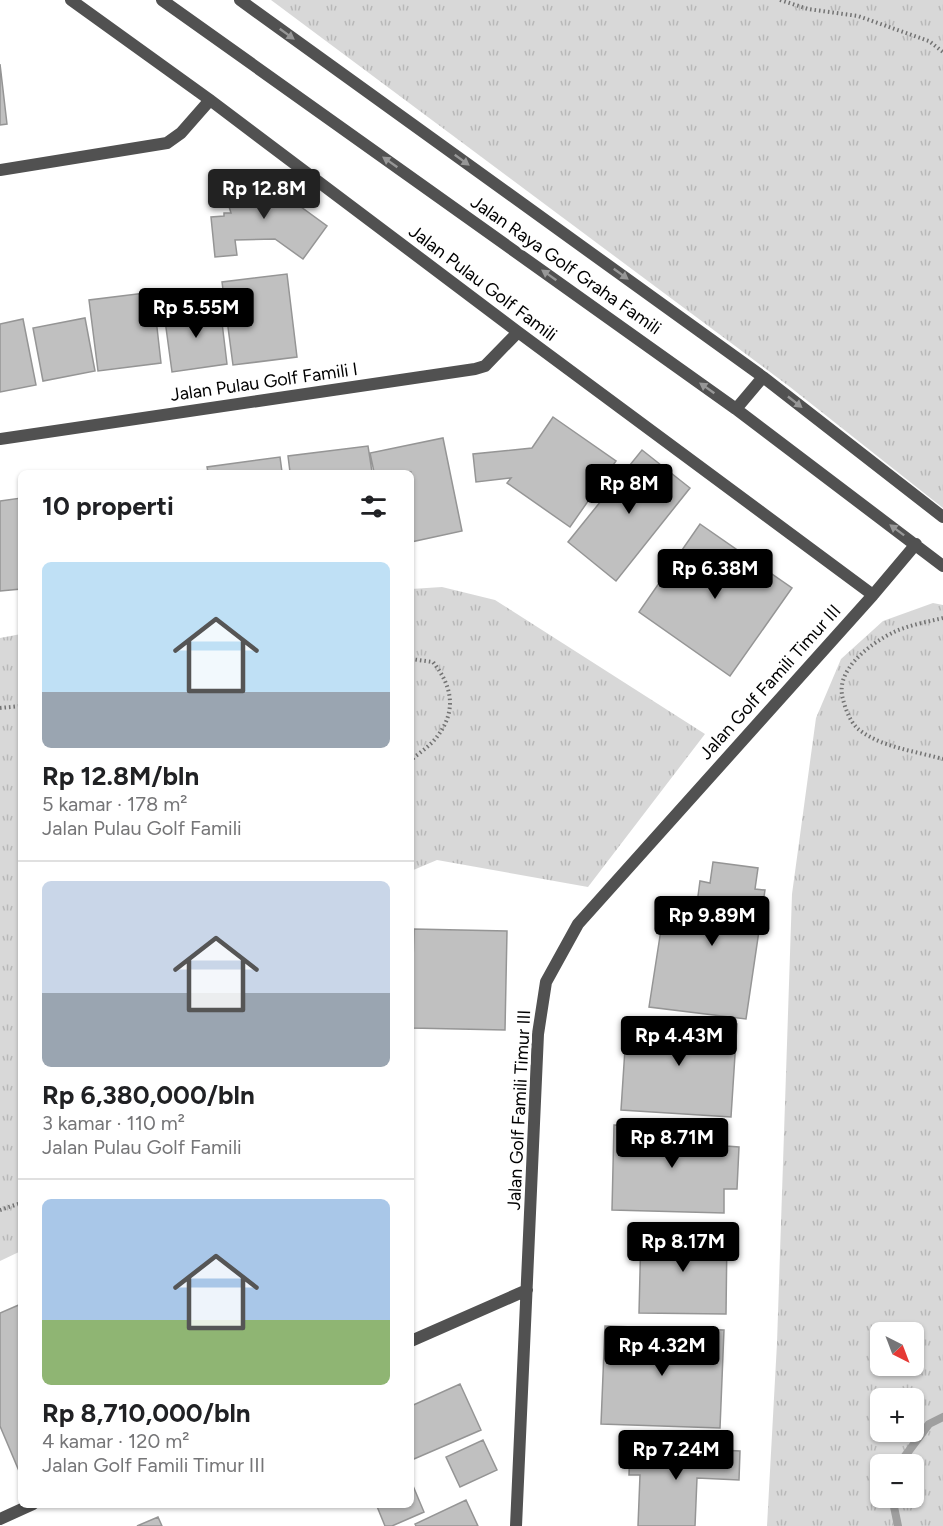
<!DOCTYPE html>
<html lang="id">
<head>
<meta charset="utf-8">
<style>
  body { margin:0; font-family:Figtree,sans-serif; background:#f6f6f6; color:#202124; height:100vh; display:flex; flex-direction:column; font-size:22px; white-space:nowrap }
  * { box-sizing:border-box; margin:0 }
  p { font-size:20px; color:#757577 }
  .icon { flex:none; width:33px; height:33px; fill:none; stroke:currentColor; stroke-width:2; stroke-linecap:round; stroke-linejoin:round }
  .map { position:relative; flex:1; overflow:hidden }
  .sheet { position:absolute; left:18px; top:470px; width:396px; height:1038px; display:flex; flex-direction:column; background:#fff; border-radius:9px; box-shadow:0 2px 4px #0004 }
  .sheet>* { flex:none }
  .needle { width:39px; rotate:138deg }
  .fabs { position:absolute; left:870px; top:1322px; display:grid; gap:12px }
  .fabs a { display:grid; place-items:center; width:54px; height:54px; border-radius:9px; background:#fff; box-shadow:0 2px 4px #0004; font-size:30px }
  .price { position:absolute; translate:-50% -51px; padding:0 14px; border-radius:6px; background:#000; color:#fff; font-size:20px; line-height:39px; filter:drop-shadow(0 2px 3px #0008) }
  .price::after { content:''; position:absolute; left:50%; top:36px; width:18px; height:14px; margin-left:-9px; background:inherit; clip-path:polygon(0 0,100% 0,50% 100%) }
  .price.current { background:#222; color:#fff }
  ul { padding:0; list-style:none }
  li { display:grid; align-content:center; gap:12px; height:318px; padding:0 24px }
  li+li { border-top:2px solid #e0e0e0 }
  li span { display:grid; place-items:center; height:186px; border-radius:9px; color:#555 }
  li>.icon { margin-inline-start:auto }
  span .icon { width:108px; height:108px; fill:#fffc; stroke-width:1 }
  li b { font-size:26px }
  h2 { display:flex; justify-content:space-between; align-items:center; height:72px; padding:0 24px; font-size:26px }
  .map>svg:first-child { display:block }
  .grass { fill:url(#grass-tufts); fill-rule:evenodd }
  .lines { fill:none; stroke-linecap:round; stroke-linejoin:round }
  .stream { stroke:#9f9f9f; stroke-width:8 }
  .building { fill:#c0c0c0; stroke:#959595; stroke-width:1.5 }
  .path { stroke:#737373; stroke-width:4; stroke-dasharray:1.5 3; stroke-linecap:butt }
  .minor { stroke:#515151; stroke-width:12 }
  .oneway { fill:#979797 }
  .labels { text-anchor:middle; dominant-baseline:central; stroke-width:6; stroke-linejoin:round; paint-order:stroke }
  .street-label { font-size:18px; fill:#000; stroke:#fff }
</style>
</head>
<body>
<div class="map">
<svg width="943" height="1526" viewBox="0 0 943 1526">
  <defs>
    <pattern id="grass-tufts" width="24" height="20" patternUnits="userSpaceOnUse" patternTransform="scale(1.5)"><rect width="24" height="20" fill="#d8d8d8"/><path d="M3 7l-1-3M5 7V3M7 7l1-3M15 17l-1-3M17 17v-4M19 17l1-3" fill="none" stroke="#b8b8b8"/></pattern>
  </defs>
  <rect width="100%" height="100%" fill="#fff"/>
  <path class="grass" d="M 271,0 L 943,0 L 943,508 L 790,387 Z
    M 442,587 L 495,600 L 705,734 L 588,887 L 437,860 L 411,871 L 411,589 Z
    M 933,603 L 943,605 L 943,1526 L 767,1526 L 777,1343 L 792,894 L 816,718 L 841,659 L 883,621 ZM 880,1332 L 914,1332 L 914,1365 L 880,1365 ZM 880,1398 L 914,1398 L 914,1431 L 880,1431 ZM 880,1464 L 914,1464 L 914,1497 L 880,1497 Z
    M 21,634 L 21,1251 L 0,1261 L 0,638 Z"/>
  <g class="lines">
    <path class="stream" d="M 899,1464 L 929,1424 L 943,1417
      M 892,1497 L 898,1526"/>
  </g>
  <path class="building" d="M 0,64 L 7,124 L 0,125 Z
    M 260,177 L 327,226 L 303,259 L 275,239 L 235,240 L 237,255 L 215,257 L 211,217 L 224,216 L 224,213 L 231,213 L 223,187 Z
    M 287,274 L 297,357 L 233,365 L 222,282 Z
    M 153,292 L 161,363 L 98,371 L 89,300 Z
    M 220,306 L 227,364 L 172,372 L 164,313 Z
    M 85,318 L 95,371 L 43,381 L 33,328 Z
    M 23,319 L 36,385 L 0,392 L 0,324 Z
    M 553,417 L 616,461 L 570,527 L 507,483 L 511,478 L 476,482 L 473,454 L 532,448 Z
    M 443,438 L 462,531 L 411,542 L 411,472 L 374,472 L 370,453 Z
    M 368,446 L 372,472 L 290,472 L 288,456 Z
    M 642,450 L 690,488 L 616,581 L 568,542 Z
    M 280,457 L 282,472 L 208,472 L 207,467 Z
    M 21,498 L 21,589 L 0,591 L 0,501 Z
    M 700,524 L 792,588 L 730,676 L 639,612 Z
    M 713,862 L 758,868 L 755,889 L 765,890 L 746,1019 L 649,1007 L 662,923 L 674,925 L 676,907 L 696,911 L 700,881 L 710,883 Z
    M 414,929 L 507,931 L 505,1030 L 411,1028 Z
    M 627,1018 L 737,1024 L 731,1117 L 621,1110 Z
    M 614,1125 L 726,1127 L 726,1146 L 739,1147 L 737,1189 L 724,1189 L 724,1213 L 612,1210 Z
    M 641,1232 L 727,1234 L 726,1314 L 639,1313 Z
    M 21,1304 L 21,1470 L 19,1471 L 0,1426 L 0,1313 Z
    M 605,1326 L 724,1330 L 720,1428 L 601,1424 Z
    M 460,1384 L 481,1430 L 414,1459 L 411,1453 L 411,1406 Z
    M 483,1440 L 497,1470 L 460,1487 L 446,1457 Z
    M 630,1446 L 740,1451 L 739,1480 L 697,1478 L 695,1526 L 638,1526 L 640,1475 L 629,1475 Z
    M 411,1481 L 424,1512 L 392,1526 L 385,1526 L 376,1504 L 411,1504 Z
    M 466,1500 L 478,1526 L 416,1526 L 415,1524 Z
    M 158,1517 L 162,1526 L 137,1526 Z"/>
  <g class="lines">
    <path class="path" d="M 780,0 L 808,9 L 858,16 L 929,41 L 943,52
      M 943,618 C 927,622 909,625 894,632 C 871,643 834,670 843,699 C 845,708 850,721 857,728 C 879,747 915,751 943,759
      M 411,659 L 433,662 C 453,687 457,712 436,738 C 430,746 419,753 411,760
      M 0,708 L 21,706
      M 0,1210 L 21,1203"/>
    <path class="minor" d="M 71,0 L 210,100 L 518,332 L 873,595
      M 162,0 L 736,409 L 943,566
      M 240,0 L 763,377 L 943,517
      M 0,170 L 167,143 L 181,133 L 210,100
      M 736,409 L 763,377
      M 0,439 L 475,369 L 485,366 L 518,332
      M 411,1341 L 527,1290
      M 0,1519 L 33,1504
      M 516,1526 L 538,1034 L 546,982 L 578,924 L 873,595 L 916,544"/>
  </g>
  <defs><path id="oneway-solid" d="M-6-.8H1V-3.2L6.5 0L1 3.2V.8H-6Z" transform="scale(1.5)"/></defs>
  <g class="oneway">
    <use href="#oneway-solid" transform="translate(287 34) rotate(36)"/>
    <use href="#oneway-solid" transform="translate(462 160) rotate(36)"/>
    <use href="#oneway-solid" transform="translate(390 162) rotate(-145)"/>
    <use href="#oneway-solid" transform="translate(621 274) rotate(36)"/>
    <use href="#oneway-solid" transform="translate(549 275) rotate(-145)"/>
    <use href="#oneway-solid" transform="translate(707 388) rotate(-145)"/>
    <use href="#oneway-solid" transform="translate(795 402) rotate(38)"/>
    <use href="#oneway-solid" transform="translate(897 530) rotate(-143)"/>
  </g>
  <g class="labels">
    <g class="street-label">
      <text transform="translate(566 265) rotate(35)">Jalan Raya Golf Graha Famili</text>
      <text transform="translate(483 283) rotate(37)">Jalan Pulau Golf Famili</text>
      <text transform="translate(264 382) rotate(-8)">Jalan Pulau Golf Famili I</text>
      <text transform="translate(770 682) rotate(-48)">Jalan Golf Famili Timur III</text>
      <text transform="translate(519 1110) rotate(-87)">Jalan Golf Famili Timur III</text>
    </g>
  </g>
</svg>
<div class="fabs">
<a><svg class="needle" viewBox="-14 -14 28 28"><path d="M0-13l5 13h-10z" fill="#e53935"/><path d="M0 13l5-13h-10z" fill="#757577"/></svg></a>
<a>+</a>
<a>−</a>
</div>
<b class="price current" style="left:264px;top:220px">Rp 12.8M</b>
<b class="price" style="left:196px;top:339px">Rp 5.55M</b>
<b class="price" style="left:629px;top:515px">Rp 8M</b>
<b class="price" style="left:715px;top:600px">Rp 6.38M</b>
<b class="price" style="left:712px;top:947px">Rp 9.89M</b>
<b class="price" style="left:679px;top:1067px">Rp 4.43M</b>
<b class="price" style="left:672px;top:1169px">Rp 8.71M</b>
<b class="price" style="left:683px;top:1273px">Rp 8.17M</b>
<b class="price" style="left:662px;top:1377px">Rp 4.32M</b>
<b class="price" style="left:676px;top:1481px">Rp 7.24M</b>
<section class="sheet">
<h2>10 properti<svg class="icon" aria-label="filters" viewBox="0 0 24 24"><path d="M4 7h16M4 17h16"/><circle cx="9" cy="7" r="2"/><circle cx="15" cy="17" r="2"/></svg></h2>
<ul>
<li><span style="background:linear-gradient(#bfe0f5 70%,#9aa5b1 0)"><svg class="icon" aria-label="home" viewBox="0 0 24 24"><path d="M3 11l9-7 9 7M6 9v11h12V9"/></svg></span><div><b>Rp 12.8M/bln</b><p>5 kamar · 178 m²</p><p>Jalan Pulau Golf Famili</p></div></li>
<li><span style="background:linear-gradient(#c9d6e8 60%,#9aa5b1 0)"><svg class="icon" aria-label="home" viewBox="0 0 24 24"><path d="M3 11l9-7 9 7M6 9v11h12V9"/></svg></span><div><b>Rp 6,380,000/bln</b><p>3 kamar · 110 m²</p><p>Jalan Pulau Golf Famili</p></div></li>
<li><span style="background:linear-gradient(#a9c7e8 65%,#8fb573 0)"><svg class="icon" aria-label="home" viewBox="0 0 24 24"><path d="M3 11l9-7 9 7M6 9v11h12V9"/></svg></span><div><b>Rp 8,710,000/bln</b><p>4 kamar · 120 m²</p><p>Jalan Golf Famili Timur III</p></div></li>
</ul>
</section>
</div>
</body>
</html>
